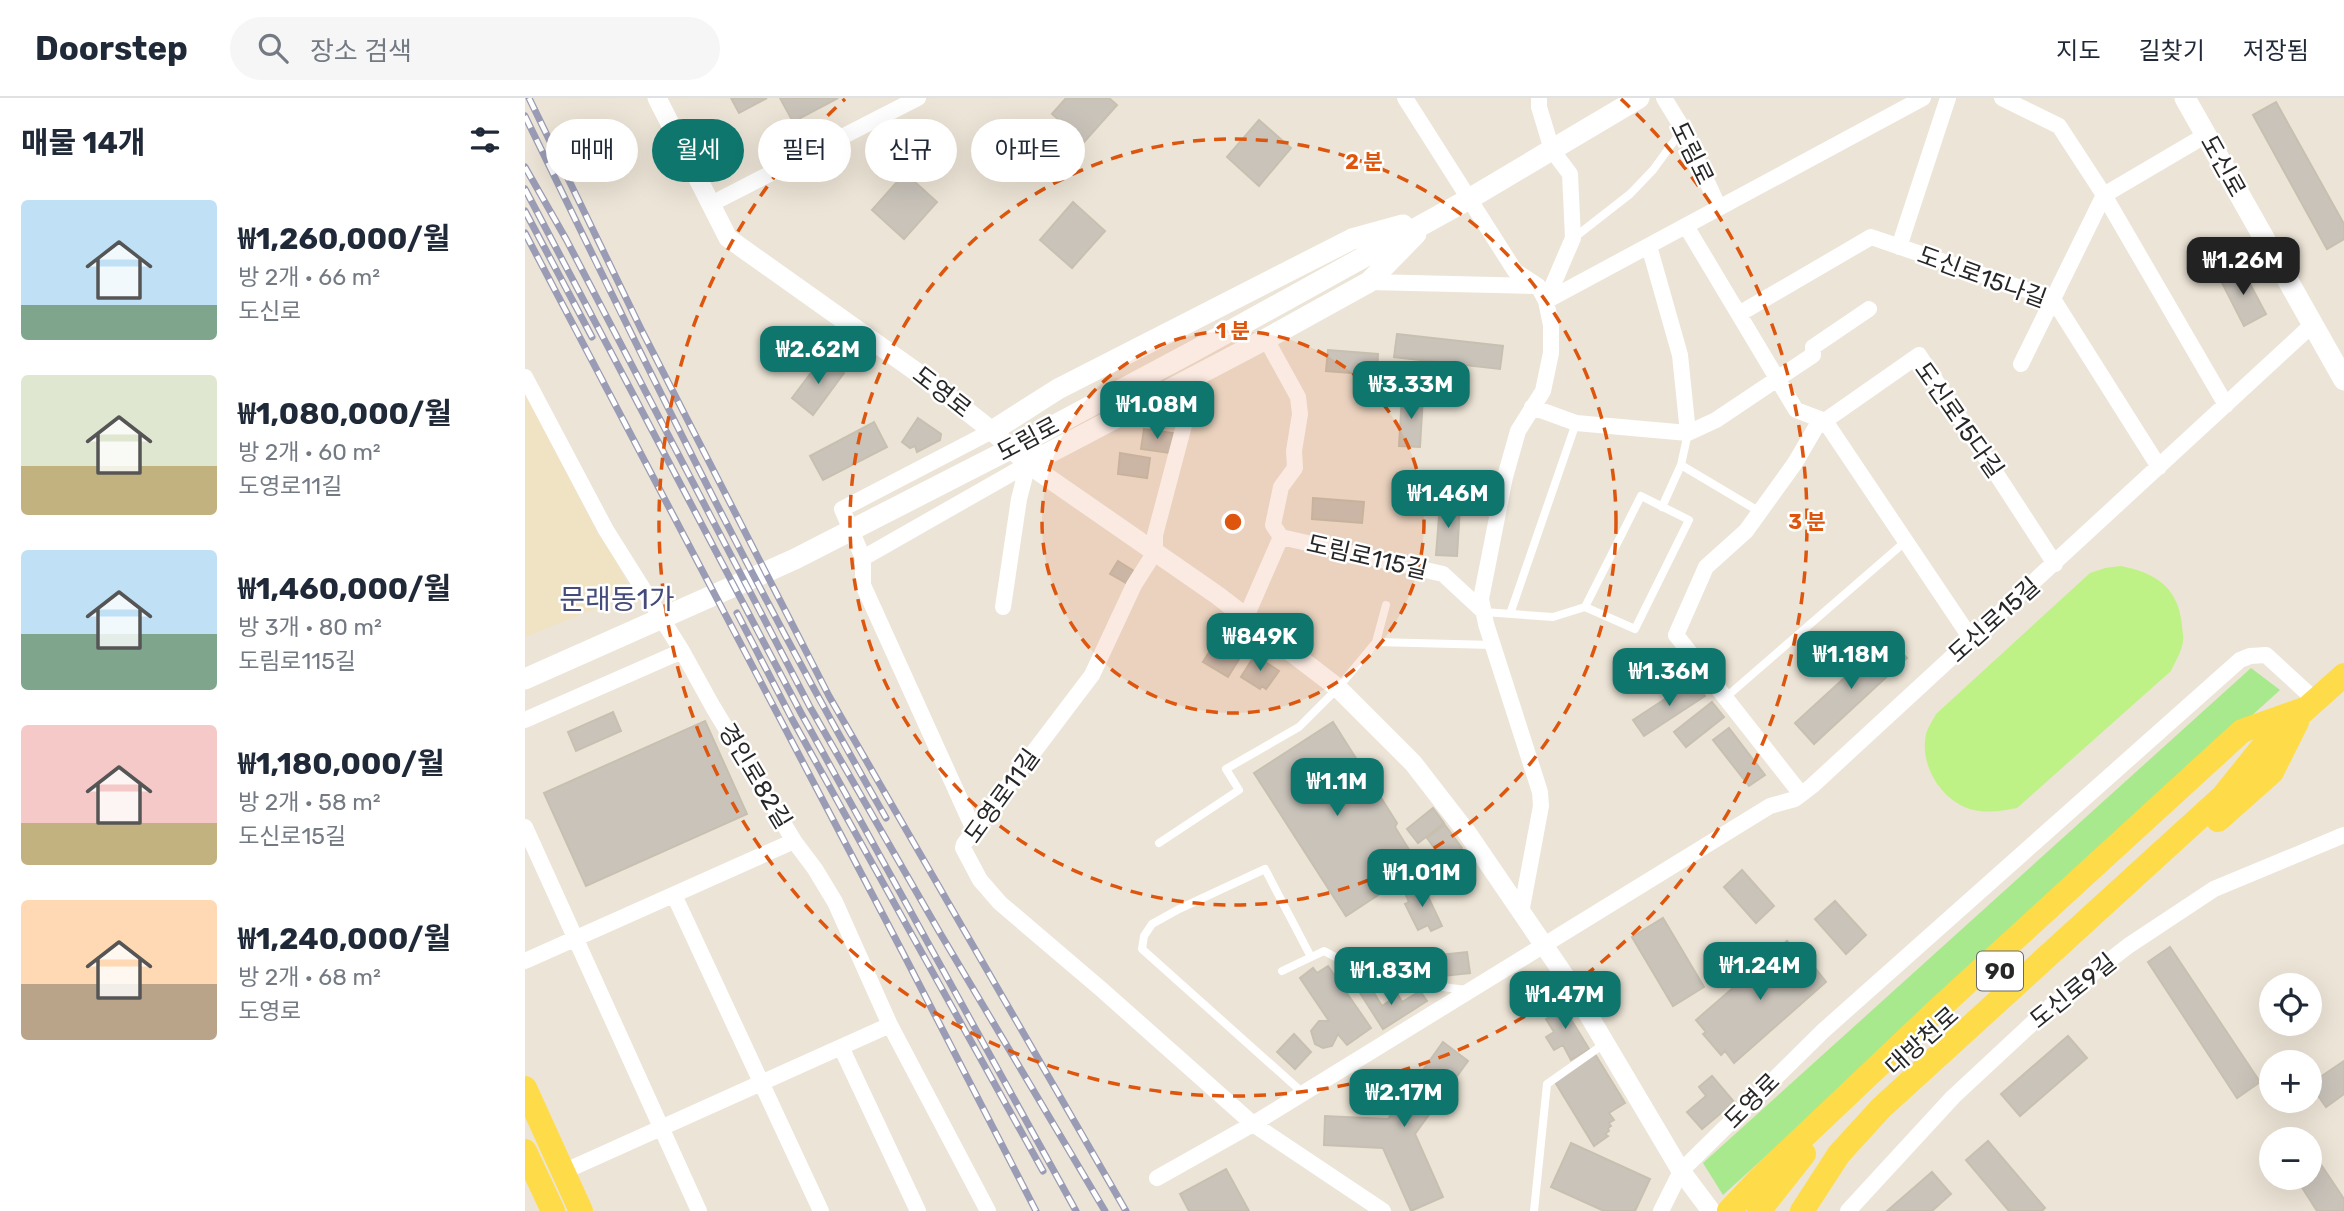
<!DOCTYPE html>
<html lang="ko">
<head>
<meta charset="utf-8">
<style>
  body { margin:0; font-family:Rubik,"Noto Sans KR",sans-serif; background:#f6f6f7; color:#1f2937; height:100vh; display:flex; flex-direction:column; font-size:26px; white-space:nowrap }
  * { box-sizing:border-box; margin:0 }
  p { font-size:23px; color:#747a83 }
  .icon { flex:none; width:38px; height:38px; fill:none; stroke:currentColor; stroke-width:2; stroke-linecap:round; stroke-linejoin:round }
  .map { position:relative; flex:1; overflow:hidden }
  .panel { display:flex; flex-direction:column; background:#fff; width:525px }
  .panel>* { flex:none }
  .guide { position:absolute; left:21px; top:21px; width:665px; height:63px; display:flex; gap:14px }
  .tools { position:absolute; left:1734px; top:875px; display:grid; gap:14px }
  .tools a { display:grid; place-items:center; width:63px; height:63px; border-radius:50%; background:#fff; box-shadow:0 7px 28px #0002; font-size:35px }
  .price { position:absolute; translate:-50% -60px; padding:0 16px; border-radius:14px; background:#0f766e; color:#fff; font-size:23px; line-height:46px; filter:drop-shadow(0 2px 4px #0008) }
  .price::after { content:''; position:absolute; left:50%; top:42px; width:21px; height:16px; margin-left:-10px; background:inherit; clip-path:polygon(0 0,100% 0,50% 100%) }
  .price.selected { background:#222; color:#fff }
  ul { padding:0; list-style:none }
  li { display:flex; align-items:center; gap:21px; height:175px; padding:0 21px }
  li span { display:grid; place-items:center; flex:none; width:196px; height:140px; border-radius:7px; color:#555 }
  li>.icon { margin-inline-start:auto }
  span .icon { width:84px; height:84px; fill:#fffc; stroke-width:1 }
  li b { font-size:30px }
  h2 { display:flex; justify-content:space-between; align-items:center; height:84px; padding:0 21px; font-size:30px }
  .tag { padding:0 24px; border-radius:32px; background:#fff; box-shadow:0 7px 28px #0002; font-size:24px; line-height:63px }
  .tag.selected { background:#0f766e; color:#fff }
  header { display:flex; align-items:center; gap:42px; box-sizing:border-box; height:98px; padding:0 35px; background:#fff; border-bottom:2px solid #e0e1e3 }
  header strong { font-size:33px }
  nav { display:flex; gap:38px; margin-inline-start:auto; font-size:24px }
  .search { width:490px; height:63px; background:#f6f6f7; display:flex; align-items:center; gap:18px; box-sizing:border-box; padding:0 24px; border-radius:38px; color:#747a83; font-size:26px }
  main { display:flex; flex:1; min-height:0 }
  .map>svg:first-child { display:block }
  .education { fill:#f0e3c3 }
  .green { fill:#a7e98c }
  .pitch { fill:#bff286 }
  .building { fill:#c9c3ba; stroke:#c7c0b0; stroke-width:2 }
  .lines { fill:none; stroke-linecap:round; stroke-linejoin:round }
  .service { stroke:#fff; stroke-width:8 }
  .minor { stroke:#fff; stroke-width:16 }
  .tertiary { stroke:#fff; stroke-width:19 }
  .secondary { stroke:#fff; stroke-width:21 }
  .primary { stroke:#fedc49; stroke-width:24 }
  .rail-casing { stroke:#999cb4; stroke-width:7 }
  .rail { stroke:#fff; stroke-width:4.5; stroke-dasharray:13; stroke-linecap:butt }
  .ring { fill:none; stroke:#de560d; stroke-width:3.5; stroke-dasharray:12 9 }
  .labels { text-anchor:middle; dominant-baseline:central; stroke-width:5; stroke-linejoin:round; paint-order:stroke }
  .shield { fill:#fff; stroke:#686868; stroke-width:2 }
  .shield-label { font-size:23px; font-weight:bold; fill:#272727 }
  .street-label { font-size:24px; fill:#272727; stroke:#fff }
  .quarter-label { font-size:28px; fill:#444b7b; stroke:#fff }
  .centre { fill:#de560d; stroke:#fff; stroke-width:3.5 }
  .ring-label { font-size:21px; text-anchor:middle; font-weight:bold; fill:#de560d; stroke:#fff; stroke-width:5; stroke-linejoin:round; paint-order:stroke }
</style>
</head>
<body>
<header>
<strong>Doorstep</strong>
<div class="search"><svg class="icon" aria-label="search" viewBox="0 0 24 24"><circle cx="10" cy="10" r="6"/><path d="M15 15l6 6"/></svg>장소 검색</div>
<nav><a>지도</a><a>길찾기</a><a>저장됨</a></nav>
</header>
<main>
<section class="panel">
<h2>매물 14개<svg class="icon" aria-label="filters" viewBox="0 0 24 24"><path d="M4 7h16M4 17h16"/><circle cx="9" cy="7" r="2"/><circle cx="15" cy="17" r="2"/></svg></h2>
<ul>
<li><span style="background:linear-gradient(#bfe0f5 75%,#7fa58c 0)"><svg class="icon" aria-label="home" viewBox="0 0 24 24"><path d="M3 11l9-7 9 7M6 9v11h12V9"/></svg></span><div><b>₩1,260,000/월</b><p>방 2개 · 66 m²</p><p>도신로</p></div></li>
<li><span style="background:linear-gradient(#dfe7d0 65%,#c2b280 0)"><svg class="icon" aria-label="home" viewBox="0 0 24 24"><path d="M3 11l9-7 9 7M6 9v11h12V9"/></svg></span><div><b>₩1,080,000/월</b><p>방 2개 · 60 m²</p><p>도영로11길</p></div></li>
<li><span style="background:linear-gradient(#bfe0f5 60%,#7fa58c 0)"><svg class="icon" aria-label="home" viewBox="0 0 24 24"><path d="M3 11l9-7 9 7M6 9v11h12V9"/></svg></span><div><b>₩1,460,000/월</b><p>방 3개 · 80 m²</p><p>도림로115길</p></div></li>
<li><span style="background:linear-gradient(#f6c9c9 70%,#c2b280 0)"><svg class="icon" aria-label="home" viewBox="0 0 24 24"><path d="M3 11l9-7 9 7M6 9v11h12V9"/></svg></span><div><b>₩1,180,000/월</b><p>방 2개 · 58 m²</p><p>도신로15길</p></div></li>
<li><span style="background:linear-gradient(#ffd9b3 60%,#b9a48a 0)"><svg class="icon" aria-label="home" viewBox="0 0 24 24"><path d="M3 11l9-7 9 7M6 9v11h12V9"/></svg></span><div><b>₩1,240,000/월</b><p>방 2개 · 68 m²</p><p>도영로</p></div></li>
</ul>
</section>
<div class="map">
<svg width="1819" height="1113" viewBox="0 0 1819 1113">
  <rect width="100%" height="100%" fill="#ece4d6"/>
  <path class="education" d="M 0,294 L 74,438 L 82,444 L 107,496 L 0,539 Z"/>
  <path class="green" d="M 1726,570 L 1755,592 L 1198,1097 L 1178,1065 Z"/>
  <path class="pitch" d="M 1596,468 C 1631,475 1653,489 1657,527 C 1657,532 1659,538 1658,543 C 1657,553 1650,564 1646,573 L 1492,710 C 1478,713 1463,715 1449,712 C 1417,705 1394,667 1401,636 C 1403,629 1408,622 1411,616 L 1565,475 L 1580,470 Z"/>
  <path class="building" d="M 206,0 L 242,0 L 214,15 Z
    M 255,0 L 313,0 L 268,24 Z
    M 541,0 L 584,0 L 592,7 L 559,44 L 527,16 Z
    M 1751,4 L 1819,126 L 1819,141 L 1802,151 L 1728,17 Z
    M 734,22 L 766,50 L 734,88 L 702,59 Z
    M 380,75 L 412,104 L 379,141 L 347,112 Z
    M 548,104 L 580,133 L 547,170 L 515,142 Z
    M 1716,169 L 1741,216 L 1719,228 L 1695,181 Z
    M 872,236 L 978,248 L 975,271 L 869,259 Z
    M 803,252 L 853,256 L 852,277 L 801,273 Z
    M 298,259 L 319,275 L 288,317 L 267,300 Z
    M 877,297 L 898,298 L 895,349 L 874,348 Z
    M 393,320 L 416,336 L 415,342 L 392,354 L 390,348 L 385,350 L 377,344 Z
    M 349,324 L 362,349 L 298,382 L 285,358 Z
    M 619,331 L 648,335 L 646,355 L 616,351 Z
    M 595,355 L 625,360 L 622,380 L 593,376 Z
    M 788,400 L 839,404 L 837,425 L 787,421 Z
    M 915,406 L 935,408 L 932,458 L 911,457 Z
    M 593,463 L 609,473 L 601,485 L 585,476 Z
    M 694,538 L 719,553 L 703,579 L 678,564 Z
    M 1363,540 L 1382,560 L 1289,646 L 1270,625 Z
    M 730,557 L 754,573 L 741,591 L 737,588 L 735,591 L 716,579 Z
    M 1169,582 L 1180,598 L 1119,638 L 1108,622 Z
    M 1187,604 L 1199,619 L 1161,649 L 1149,634 Z
    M 88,614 L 96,633 L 51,653 L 43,634 Z
    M 180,623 L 222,716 L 61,788 L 19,695 Z
    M 808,624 L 872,725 L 870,729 L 891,763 L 860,783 L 864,790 L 821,818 L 729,675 Z
    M 1204,630 L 1240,677 L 1224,688 L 1188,642 Z
    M 908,710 L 919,725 L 893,745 L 882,731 Z
    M 920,727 L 937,750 L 919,763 L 902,740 Z
    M 1217,772 L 1249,808 L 1231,825 L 1199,789 Z
    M 897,786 L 917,828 L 906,833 L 903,827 L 893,832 L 880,806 L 884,804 L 880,795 Z
    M 1310,803 L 1341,837 L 1321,856 L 1290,821 Z
    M 1138,820 L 1179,889 L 1148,908 L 1107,839 Z
    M 1262,843 L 1271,854 L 1275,851 L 1301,884 L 1209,965 L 1200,953 L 1196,957 L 1178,936 L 1181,934 L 1171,922 Z
    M 1645,849 L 1735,984 L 1712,1000 L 1623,864 Z
    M 942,854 L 945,875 L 899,880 L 896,859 Z
    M 803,868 L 846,930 L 822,947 L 813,936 L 807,948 L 798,950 L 790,946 L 786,933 L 794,923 L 804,923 L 775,880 L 788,870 L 792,875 Z
    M 845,888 L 857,908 L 873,897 L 877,904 L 895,893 L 902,903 L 858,931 L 835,895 Z
    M 1033,900 L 1064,951 L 1046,962 L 1038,947 L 1029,952 L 1021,939 L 1029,934 L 1021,921 L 1028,917 L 1022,906 Z
    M 769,936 L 786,954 L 770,971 L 752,954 Z
    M 1543,938 L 1562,960 L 1495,1018 L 1476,996 Z
    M 918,944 L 943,963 L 890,1036 L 918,1099 L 886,1113 L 858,1050 L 799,1047 L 800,1018 L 863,1021 Z
    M 1070,956 L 1100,1005 L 1084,1015 L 1089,1022 L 1084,1025 L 1086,1028 L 1083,1030 L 1084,1033 L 1080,1036 L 1083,1038 L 1069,1048 L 1030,984 Z
    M 1819,963 L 1819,996 L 1801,1009 L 1785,986 Z
    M 1187,978 L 1209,1004 L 1177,1031 L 1162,1014 L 1181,998 L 1174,989 Z
    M 1463,1043 L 1520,1110 L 1517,1113 L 1484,1113 L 1441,1062 Z
    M 1046,1045 L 1125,1081 L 1110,1113 L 1079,1113 L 1026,1089 Z
    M 1793,1062 L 1819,1101 L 1819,1113 L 1792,1113 L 1771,1080 L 1785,1080 L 1785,1067 Z
    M 701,1071 L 724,1113 L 664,1113 L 655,1096 Z
    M 1407,1074 L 1426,1096 L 1407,1113 L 1362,1113 Z"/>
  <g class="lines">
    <path class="service" d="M 1050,139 L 1105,96 L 1128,72 L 1158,31
      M 1156,367 L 1235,414
      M 1137,409 L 1156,367 L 1163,335
      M 959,514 L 1028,519 L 1060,509 L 1110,531 L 1164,422 L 1116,398 L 1060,509
      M 985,516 L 1051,325
      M 851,544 L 968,547
      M 1200,600 L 1381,443
      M 634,745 L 714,692 L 701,671 L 774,629 L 813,590 L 851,544 L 861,507
      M 757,873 L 799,853 L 829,869 L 851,886 L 895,886 L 941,892
      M 778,995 L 617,851 L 619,838 L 627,826 L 654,811 L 740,771 L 786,859
      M 1009,1113 L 1022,986 L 1079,946"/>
    <path class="minor" d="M 880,0 L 990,173 L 1013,188 L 1021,203 L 1026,227 L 1026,255 L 1018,293 L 993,333 L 980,379 L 956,501 L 961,526 L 1015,694 L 1016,708 L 996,815
      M 1014,0 L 1014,9 L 1027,52 L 1045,76 L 1048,140 L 1021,203
      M 1139,0 L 1158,31 L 1194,110
      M 1477,0 L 1534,28 L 1579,97 L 1701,307
      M 186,106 L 393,0
      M 1161,128 L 1271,312 L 1300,323 L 1447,542
      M 1124,148 L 1155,257 L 1163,335
      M 1374,149 L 1423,0
      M 844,184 L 1013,188
      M 1021,203 L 1398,0
      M 1214,216 L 1346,139 L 1528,201 L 1634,369
      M 741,241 L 773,299 L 775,316 L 769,353 L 770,370 L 756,389 L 748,427 L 756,439 L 918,476 L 959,514
      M 1496,266 L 1579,97 L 1681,37
      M 0,279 L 81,432 L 157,553 L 188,609 L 269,743 L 290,771 L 310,804 L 365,927 L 463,1113
      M 663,282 L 667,297 L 630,437 L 630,454 L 609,487 L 567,577 L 439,746 L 438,750 L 455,782 L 475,805 L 576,891 L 728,1026 L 858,1113
      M 1007,309 L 1051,325 L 1163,335 L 1191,322 L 1288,257 L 1288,249 L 1344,211
      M 467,333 L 317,411 L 338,460 L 503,366
      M 338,460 L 338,487 L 449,732
      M 478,509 L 494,401 L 503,366
      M 721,519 L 756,439
      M 0,622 L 157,553
      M 1276,696 L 1151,537 L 1181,469 L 1221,433 L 1270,365 L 1291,329 L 1394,257 L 1530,466
      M 0,729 L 174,1113
      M 149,797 L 296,1113
      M 0,863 L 269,743
      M 316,949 L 393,1113
      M 38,1074 L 365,927
      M 632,1080 L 728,1026 L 1245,708 L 1270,701 L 1287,688 L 1787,227
      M 1136,1113 L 1156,1073 L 1298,933 L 1715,562 L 1725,558 L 1741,557 L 1790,602
      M 1323,1113 L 1428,999 L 1528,906 L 1603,848 L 1689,791 L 1819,737"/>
    <path class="tertiary" d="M 132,0 L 203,140 L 400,280 L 467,333 L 503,366 L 692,497 L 813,590 L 888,665 L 943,736 L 1044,884 L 1156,1073 L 1186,1113"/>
    <path class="secondary" d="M 1660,0 L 1819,282
      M 467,333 L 533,291 L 827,141 L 878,127
      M 503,366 L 741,241 L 844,184 L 891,136
      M 0,581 L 270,461 L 485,351 L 667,254 L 944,101 L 1114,0"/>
    <path class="primary" d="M 1693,722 L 1747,674 L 1772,624
      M 0,990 L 56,1113
      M 0,1053 L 28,1113
      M 1204,1113 L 1234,1081 L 1409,915 L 1717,633 L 1779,611
      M 1234,1113 L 1279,1056
      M 1277,1113 L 1314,1056 L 1356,1010 L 1698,698 L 1735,652 L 1819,577"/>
    <defs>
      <path id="rail" d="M 4,0 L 116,231 L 304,598 L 601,1113
        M 0,18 C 115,255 230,492 361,720
        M 0,69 L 41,141 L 285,609 L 415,835 L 580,1113
        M 0,91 L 276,615 L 551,1113
        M 0,113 L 67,239
        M 0,135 L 378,855 L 511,1113
        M 212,515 L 267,621 L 518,1073"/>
    </defs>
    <use href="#rail" class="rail-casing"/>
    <use href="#rail" class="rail"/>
  </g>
  <circle cx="708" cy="424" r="191" fill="#de560d" fill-opacity=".12"/>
  <g class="ring">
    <circle cx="708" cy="424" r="191"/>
    <circle cx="708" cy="424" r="383"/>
    <path d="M1096 1A574 574 0 1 1 320 1"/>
  </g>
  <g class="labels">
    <rect class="shield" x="1452" y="853.5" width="46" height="39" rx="5"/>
    <g class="shield-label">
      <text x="1475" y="873">90</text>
    </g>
    <g class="street-label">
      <text transform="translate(1167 55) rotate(64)">도림로</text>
      <text transform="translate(1698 68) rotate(61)">도신로</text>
      <text transform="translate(1457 179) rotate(20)">도신로15나길</text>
      <text transform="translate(417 294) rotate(38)">도영로</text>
      <text transform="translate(1434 322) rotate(55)">도신로15다길</text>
      <text transform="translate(503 341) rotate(-28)">도림로</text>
      <text transform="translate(842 459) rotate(13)">도림로115길</text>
      <text transform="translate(1469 522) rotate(-42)">도신로15길</text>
      <text transform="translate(230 678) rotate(59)">경인로82길</text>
      <text transform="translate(477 698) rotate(-54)">도영로11길</text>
      <text transform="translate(1548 893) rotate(-39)">도신로9길</text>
      <text transform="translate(1397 943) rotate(-42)">대방천로</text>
      <text transform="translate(1227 1003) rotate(-45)">도영로</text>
    </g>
    <g class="quarter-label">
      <text x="92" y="501">문래동1가</text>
    </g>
  </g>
  <circle cx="708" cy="424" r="10" class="centre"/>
  <g class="ring-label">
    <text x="839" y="71">2 분</text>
    <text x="708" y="240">1 분</text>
    <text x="1282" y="431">3 분</text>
  </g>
</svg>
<div class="tools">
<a><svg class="icon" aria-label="locate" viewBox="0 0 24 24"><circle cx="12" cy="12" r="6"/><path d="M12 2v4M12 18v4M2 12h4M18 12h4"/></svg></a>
<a>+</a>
<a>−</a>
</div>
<b class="price selected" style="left:1718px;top:199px">₩1.26M</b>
<b class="price" style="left:293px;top:288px">₩2.62M</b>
<b class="price" style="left:886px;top:323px">₩3.33M</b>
<b class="price" style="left:632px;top:343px">₩1.08M</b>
<b class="price" style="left:923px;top:432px">₩1.46M</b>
<b class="price" style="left:735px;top:575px">₩849K</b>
<b class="price" style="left:1326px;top:593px">₩1.18M</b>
<b class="price" style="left:1144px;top:610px">₩1.36M</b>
<b class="price" style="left:812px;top:720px">₩1.1M</b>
<b class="price" style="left:897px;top:811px">₩1.01M</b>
<b class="price" style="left:1235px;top:904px">₩1.24M</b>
<b class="price" style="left:866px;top:909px">₩1.83M</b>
<b class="price" style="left:1040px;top:933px">₩1.47M</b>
<b class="price" style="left:879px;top:1031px">₩2.17M</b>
<div class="guide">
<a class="tag">매매</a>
<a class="tag selected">월세</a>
<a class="tag">필터</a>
<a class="tag">신규</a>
<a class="tag">아파트</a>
</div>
</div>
</main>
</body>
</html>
